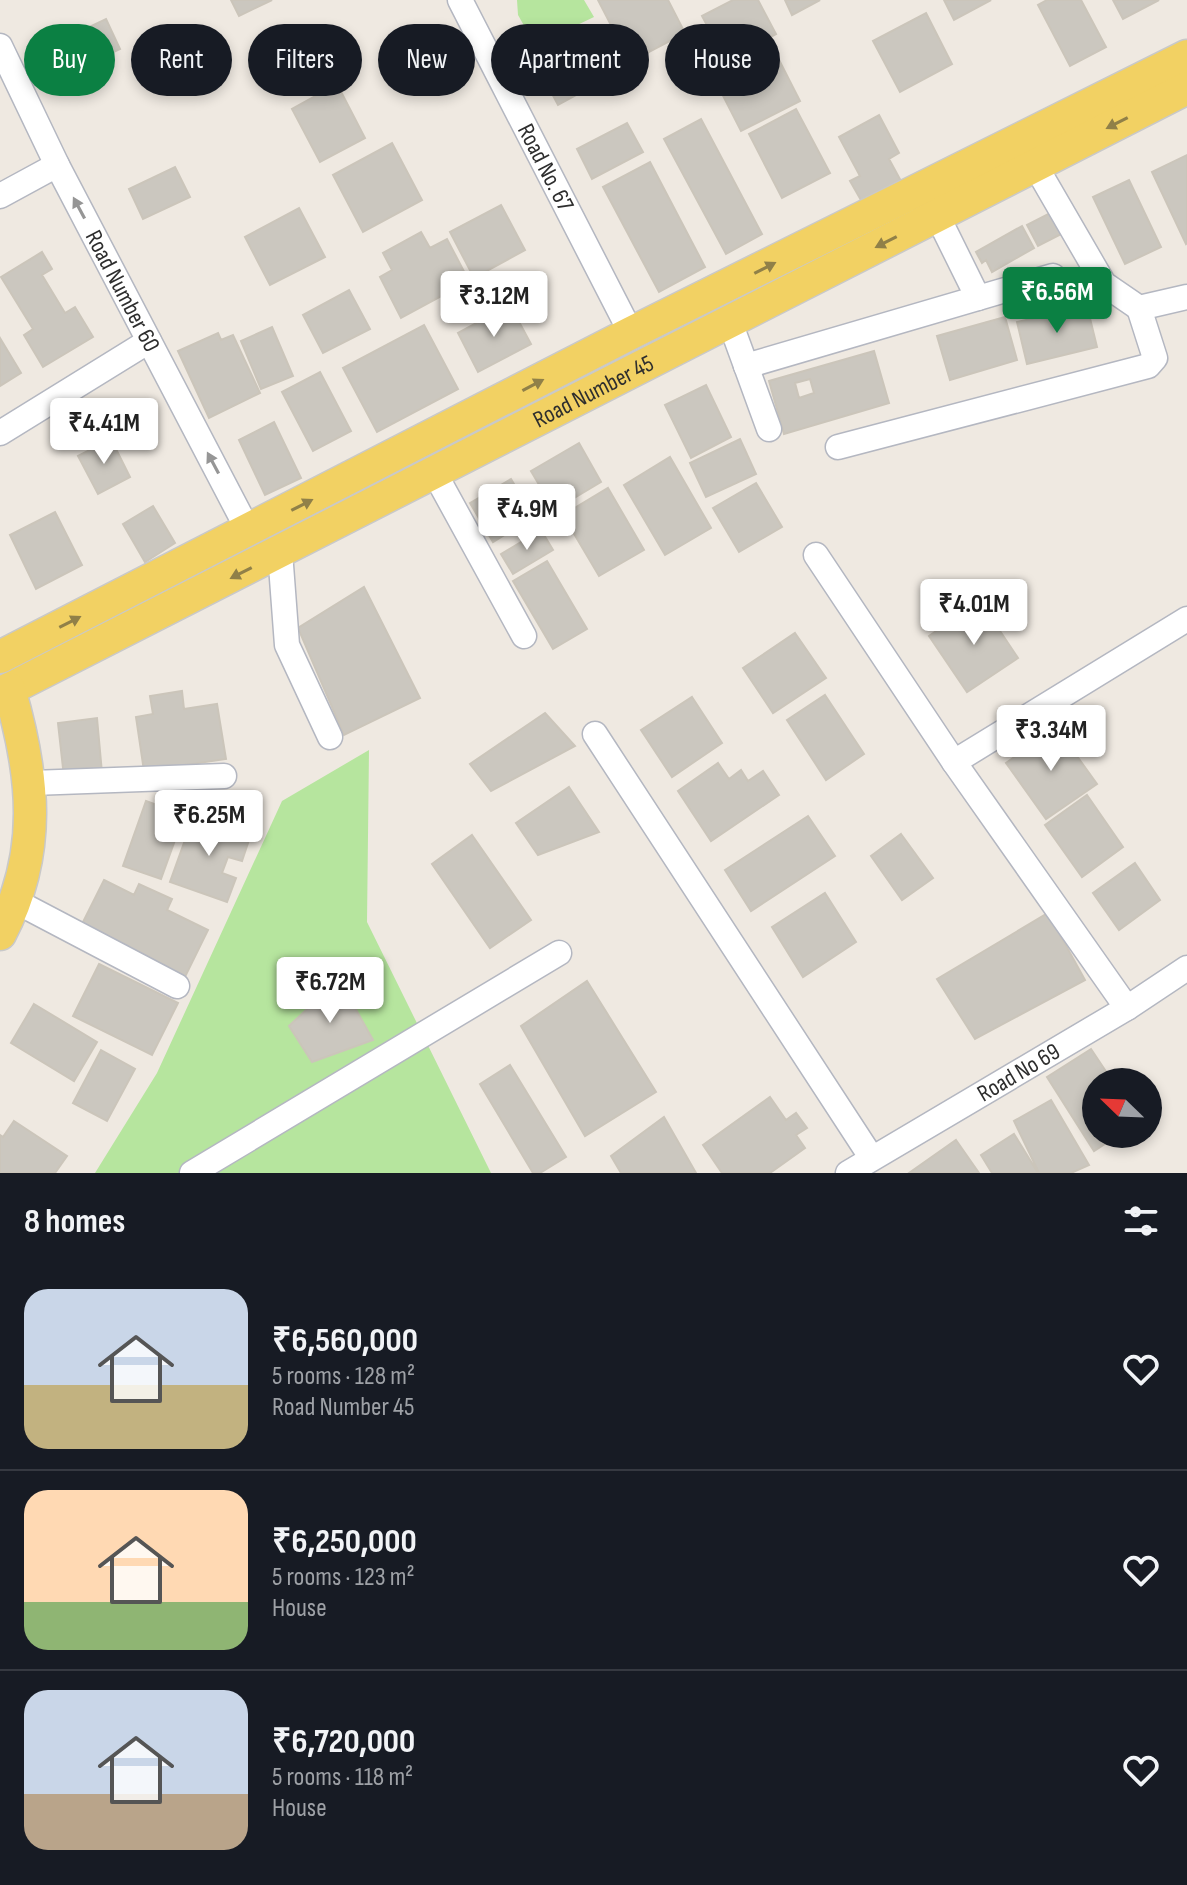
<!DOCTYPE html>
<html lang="en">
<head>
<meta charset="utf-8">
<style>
  body { margin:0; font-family:"Sofia Sans Condensed",sans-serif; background:#242831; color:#f1f3f6; height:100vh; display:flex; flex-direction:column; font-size:30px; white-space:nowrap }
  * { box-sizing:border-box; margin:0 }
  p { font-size:26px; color:#9ea1a6 }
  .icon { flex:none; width:44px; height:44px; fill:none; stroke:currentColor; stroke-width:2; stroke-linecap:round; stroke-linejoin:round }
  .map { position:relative; height:1173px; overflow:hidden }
  .details { display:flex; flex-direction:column; background:#171b24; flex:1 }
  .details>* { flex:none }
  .hud { position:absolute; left:24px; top:24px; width:1140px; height:72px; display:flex; gap:16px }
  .needle { width:52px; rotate:293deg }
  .controls { position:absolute; left:1082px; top:1068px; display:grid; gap:16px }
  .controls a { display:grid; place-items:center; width:80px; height:80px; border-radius:50%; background:#171b24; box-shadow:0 4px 12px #0003; font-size:40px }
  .price { position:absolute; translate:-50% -68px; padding:0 18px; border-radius:8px; background:#fff; color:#222; font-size:26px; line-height:52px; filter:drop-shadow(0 2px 4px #0008) }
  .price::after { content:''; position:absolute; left:50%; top:48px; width:24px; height:18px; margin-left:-12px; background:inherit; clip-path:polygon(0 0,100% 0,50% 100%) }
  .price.selected { background:#0b8043; color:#fff }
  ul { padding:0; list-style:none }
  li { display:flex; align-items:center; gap:24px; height:200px; padding:0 24px }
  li+li { border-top:2px solid #363941 }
  li span { display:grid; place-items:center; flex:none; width:224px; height:160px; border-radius:24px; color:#555 }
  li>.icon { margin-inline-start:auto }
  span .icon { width:96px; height:96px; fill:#fffc; stroke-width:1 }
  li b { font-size:34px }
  h2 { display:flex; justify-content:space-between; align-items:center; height:96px; padding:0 24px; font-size:34px }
  .tag { padding:0 28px; border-radius:36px; background:#171b24; box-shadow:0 4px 12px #0003; font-size:28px; line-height:72px }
  .tag.selected { background:#0b8043; color:#fff }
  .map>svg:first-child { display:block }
  .green { fill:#b6e59e }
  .building { fill:#cbc7bf; stroke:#cbc5ba; stroke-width:2; fill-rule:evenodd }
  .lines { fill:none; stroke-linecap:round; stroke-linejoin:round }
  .minor-casing { stroke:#b4b7c1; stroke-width:27 }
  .major-casing { stroke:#c9c9c9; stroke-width:35 }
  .minor { stroke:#fff; stroke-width:24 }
  .major { stroke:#f2d163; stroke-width:32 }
  .oneway { fill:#908048 }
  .oneway2 { fill:#969696 }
  .labels { text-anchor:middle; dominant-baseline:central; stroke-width:6; stroke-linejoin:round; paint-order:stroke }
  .street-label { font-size:24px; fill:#2e2e2e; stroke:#fff }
</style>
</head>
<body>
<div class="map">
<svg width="1187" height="1173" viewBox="0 0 1187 1173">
  <rect width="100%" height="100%" fill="#efe9e1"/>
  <path class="green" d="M 517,0 L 584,0 L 594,17 L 535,45 L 518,15 Z
    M 369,750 L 367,922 L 491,1173 L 95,1173 L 157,1073 L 282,801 Z"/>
  <path class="building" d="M 231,0 L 272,0 L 239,16 Z
    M 598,0 L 668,0 L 685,33 L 630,62 Z
    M 733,0 L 758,0 L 776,34 L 726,61 L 702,16 Z
    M 785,0 L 820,0 L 792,15 Z
    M 944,0 L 991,0 L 954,20 Z
    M 1047,0 L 1081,0 L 1106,47 L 1070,66 L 1038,5 Z
    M 1113,0 L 1159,0 L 1123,19 Z
    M 926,13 L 952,64 L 900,92 L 873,41 Z
    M 106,19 L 120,49 L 77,69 L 64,39 Z
    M 597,27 L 620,71 L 558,105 L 534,60 Z
    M 775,52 L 800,101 L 741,131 L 716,82 Z
    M 337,84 L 365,138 L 320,162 L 292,109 Z
    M 796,109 L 830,173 L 782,198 L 749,134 Z
    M 879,115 L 899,153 L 889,159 L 901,181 L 862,202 L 850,181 L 860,176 L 839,137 Z
    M 701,119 L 762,234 L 726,254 L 664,139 Z
    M 627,123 L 643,152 L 592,179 L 577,149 Z
    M 392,143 L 422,200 L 363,232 L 333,175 Z
    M 1187,155 L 1187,243 L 1186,244 L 1152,172 Z
    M 650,162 L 705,267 L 659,292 L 603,187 Z
    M 175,167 L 190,197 L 143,219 L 129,189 Z
    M 1129,180 L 1161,247 L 1125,264 L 1093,197 Z
    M 501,205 L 525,250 L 474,278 L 450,232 Z
    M 299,208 L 325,257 L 270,285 L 245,237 Z
    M 1058,209 L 1069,230 L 1038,246 L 1027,225 Z
    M 1022,226 L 1034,248 L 992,272 L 986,260 L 982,263 L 976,252 Z
    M 421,232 L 430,248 L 447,239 L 469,281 L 401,318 L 380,277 L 392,270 L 383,253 Z
    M 42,252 L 52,269 L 42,275 L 65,313 L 75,307 L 93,337 L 43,367 L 24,335 L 33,329 L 1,277 Z
    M 349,290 L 370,329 L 323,353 L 303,315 Z
    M 510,305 L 531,344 L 478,372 L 458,333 Z
    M 1087,306 L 1097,347 L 1027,364 L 1017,322 Z
    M 1005,317 L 1017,360 L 950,380 L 937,336 Z
    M 424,325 L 458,389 L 377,432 L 343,368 Z
    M 272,327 L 293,376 L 261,389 L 241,341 Z
    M 218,333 L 221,340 L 233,335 L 260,393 L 209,418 L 178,351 Z
    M 0,338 L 21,373 L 0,386 Z
    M 874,351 L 889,403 L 784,434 L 769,381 ZM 810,379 L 814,393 L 799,398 L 795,383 Z
    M 320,372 L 351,431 L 313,451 L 282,392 Z
    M 706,385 L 731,437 L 691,458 L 665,405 Z
    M 274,422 L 301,478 L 265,495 L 239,440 Z
    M 111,439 L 130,477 L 98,494 L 78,456 Z
    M 740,439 L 756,474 L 706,497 L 690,463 Z
    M 579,443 L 601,482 L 554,510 L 531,471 Z
    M 670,457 L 711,528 L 665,555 L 624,485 Z
    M 511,479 L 534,517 L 493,542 L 470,503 Z
    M 756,483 L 782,527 L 739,552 L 713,508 Z
    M 608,488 L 644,550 L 599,576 L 563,515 Z
    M 153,506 L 175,543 L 145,562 L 123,524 Z
    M 55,512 L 82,565 L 36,589 L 10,535 Z
    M 541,530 L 553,550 L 513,574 L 501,554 Z
    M 547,561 L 587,629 L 553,649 L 513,581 Z
    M 364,587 L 420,698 L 344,735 L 298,628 Z
    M 980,601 L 1018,658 L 967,692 L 929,636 Z
    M 795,633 L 826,678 L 773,713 L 743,668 Z
    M 182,691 L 184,709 L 217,704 L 226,759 L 144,771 L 136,717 L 153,714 L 150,696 Z
    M 825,695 L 864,754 L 826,780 L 787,720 Z
    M 692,697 L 722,743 L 672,777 L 641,730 Z
    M 545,713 L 575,746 L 491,791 L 470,764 Z
    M 97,718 L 102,773 L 64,777 L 58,723 Z
    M 1056,727 L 1097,784 L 1046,819 L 1006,763 Z
    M 718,763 L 729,779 L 741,770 L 748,781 L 763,771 L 779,795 L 711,841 L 678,791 Z
    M 569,787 L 599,832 L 538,855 L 516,823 Z
    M 1087,795 L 1123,847 L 1082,877 L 1045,825 Z
    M 146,801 L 184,815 L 161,879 L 123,866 Z
    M 194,815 L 251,834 L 242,861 L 228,857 L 222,873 L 236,878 L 227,902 L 170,882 Z
    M 808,816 L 835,856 L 751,911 L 725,870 Z
    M 901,834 L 933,878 L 902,900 L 871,856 Z
    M 472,835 L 531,920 L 490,948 L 432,864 Z
    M 1135,863 L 1160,900 L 1119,930 L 1093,893 Z
    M 104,880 L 134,895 L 139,884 L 172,899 L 167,910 L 208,930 L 182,983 L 78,932 Z
    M 825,893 L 856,942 L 803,977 L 772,927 Z
    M 1048,913 L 1085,980 L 975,1039 L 937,979 Z
    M 99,964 L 178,1003 L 152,1055 L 73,1016 Z
    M 339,979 L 373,1040 L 312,1062 L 289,1026 Z
    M 587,981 L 656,1092 L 585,1136 L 521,1026 Z
    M 34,1004 L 97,1042 L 74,1081 L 11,1043 Z
    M 1091,1049 L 1113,1082 L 1096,1082 L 1096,1134 L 1120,1134 L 1094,1151 L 1047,1077 Z
    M 101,1050 L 135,1069 L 107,1121 L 73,1103 Z
    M 510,1065 L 566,1157 L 540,1173 L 533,1173 L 480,1084 Z
    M 770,1097 L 786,1120 L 796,1113 L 807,1128 L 796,1135 L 805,1148 L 770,1173 L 722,1173 L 703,1145 Z
    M 1051,1100 L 1089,1165 L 1071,1173 L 1039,1173 L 1014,1121 Z
    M 664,1117 L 696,1173 L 621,1173 L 611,1156 Z
    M 14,1121 L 67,1156 L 55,1173 L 0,1173 L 0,1135 L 3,1137 Z
    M 1014,1134 L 1038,1173 L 992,1173 L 981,1155 Z
    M 956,1140 L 979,1173 L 909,1173 Z"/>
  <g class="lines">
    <defs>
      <g id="minor">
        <path id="s1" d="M 460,0 L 631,333"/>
        <path id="s2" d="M 0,46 L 57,165 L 249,532"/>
        <path d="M 1035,165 L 1104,284 L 1139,308 L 1187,297"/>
        <path d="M 0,196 L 57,165"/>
        <path d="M 937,215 L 978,298"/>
        <path d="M 730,322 L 769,429"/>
        <path d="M 746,366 L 1053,276"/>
        <path d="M 0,433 L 149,341"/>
        <path d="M 838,447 L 1148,366 L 1155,358 L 1139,308"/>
        <path d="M 434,472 L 524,636"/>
        <path d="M 280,552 L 287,645 L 330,737"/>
        <path d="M 816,555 L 954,762 L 1127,1008"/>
        <path d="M 595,734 L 871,1157"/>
        <path d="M 954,762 L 1187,619"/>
        <path d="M 32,783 L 224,776"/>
        <path d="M 17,902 L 177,986"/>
        <path d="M 192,1173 L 559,953"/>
        <path id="s3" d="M 848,1173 L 1127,1008 L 1187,968"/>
      </g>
      <g id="major">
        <path d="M 0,657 L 631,333 L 1187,56"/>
        <path id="s4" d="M 0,694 L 1187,88"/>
        <path d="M 0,934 C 43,853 34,774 9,689"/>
      </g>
    </defs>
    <use href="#minor" class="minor-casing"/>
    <use href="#major" class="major-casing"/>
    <use href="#minor" class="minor"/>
    <use href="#major" class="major"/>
  </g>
  <defs><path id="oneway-solid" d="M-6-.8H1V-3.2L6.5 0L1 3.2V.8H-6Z" transform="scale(2)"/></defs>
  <g class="oneway">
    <use href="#oneway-solid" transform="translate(1117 123) rotate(153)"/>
    <use href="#oneway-solid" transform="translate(886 242) rotate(153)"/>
    <use href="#oneway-solid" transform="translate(765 268) rotate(-27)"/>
    <use href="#oneway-solid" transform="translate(533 385) rotate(-28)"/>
    <use href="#oneway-solid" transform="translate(302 505) rotate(-27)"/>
    <use href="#oneway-solid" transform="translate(241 573) rotate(153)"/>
    <use href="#oneway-solid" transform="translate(70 622) rotate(-27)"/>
  </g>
  <g class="oneway2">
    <use href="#oneway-solid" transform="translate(79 208) rotate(-118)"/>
    <use href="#oneway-solid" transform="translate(213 463) rotate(-118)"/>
  </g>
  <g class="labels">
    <g class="street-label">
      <text stroke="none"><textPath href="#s1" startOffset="188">Road No. 67</textPath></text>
      <text stroke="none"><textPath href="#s2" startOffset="274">Road Number 60</textPath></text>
      <text stroke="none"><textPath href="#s4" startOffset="666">Road Number 45</textPath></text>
      <text stroke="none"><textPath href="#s3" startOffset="198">Road No 69</textPath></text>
    </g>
  </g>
</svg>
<div class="controls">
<a><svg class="needle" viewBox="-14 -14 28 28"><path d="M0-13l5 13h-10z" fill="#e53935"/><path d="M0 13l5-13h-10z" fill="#9ea1a6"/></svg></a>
</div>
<b class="price selected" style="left:1057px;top:335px">₹6.56M</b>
<b class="price" style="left:494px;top:339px">₹3.12M</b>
<b class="price" style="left:104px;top:466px">₹4.41M</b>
<b class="price" style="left:527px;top:552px">₹4.9M</b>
<b class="price" style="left:974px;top:647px">₹4.01M</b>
<b class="price" style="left:1051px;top:773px">₹3.34M</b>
<b class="price" style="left:209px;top:858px">₹6.25M</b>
<b class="price" style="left:330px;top:1025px">₹6.72M</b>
<div class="hud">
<a class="tag selected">Buy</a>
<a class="tag">Rent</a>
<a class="tag">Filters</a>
<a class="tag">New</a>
<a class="tag">Apartment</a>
<a class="tag">House</a>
</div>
</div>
<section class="details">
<h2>8 homes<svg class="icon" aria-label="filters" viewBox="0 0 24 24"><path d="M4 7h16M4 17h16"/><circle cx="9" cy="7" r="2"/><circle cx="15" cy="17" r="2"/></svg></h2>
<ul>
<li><span style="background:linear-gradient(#c9d6e8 60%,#c2b280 0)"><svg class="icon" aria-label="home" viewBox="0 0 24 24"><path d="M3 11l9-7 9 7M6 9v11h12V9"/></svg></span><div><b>₹6,560,000</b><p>5 rooms · 128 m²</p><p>Road Number 45</p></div><svg class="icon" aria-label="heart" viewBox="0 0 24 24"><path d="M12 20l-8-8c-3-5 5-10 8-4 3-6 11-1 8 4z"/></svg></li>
<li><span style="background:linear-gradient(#ffd9b3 70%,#8fb573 0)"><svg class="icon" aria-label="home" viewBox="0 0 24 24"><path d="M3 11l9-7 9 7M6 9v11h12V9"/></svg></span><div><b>₹6,250,000</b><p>5 rooms · 123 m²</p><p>House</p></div><svg class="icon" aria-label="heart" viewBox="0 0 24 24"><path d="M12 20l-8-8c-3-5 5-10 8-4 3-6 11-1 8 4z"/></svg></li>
<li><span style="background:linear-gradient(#c9d6e8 65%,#b9a48a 0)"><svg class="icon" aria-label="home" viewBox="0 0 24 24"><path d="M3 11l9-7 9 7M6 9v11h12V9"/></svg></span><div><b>₹6,720,000</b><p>5 rooms · 118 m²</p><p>House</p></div><svg class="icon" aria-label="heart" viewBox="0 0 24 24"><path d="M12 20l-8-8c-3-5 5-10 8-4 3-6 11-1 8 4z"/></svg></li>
</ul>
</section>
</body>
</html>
